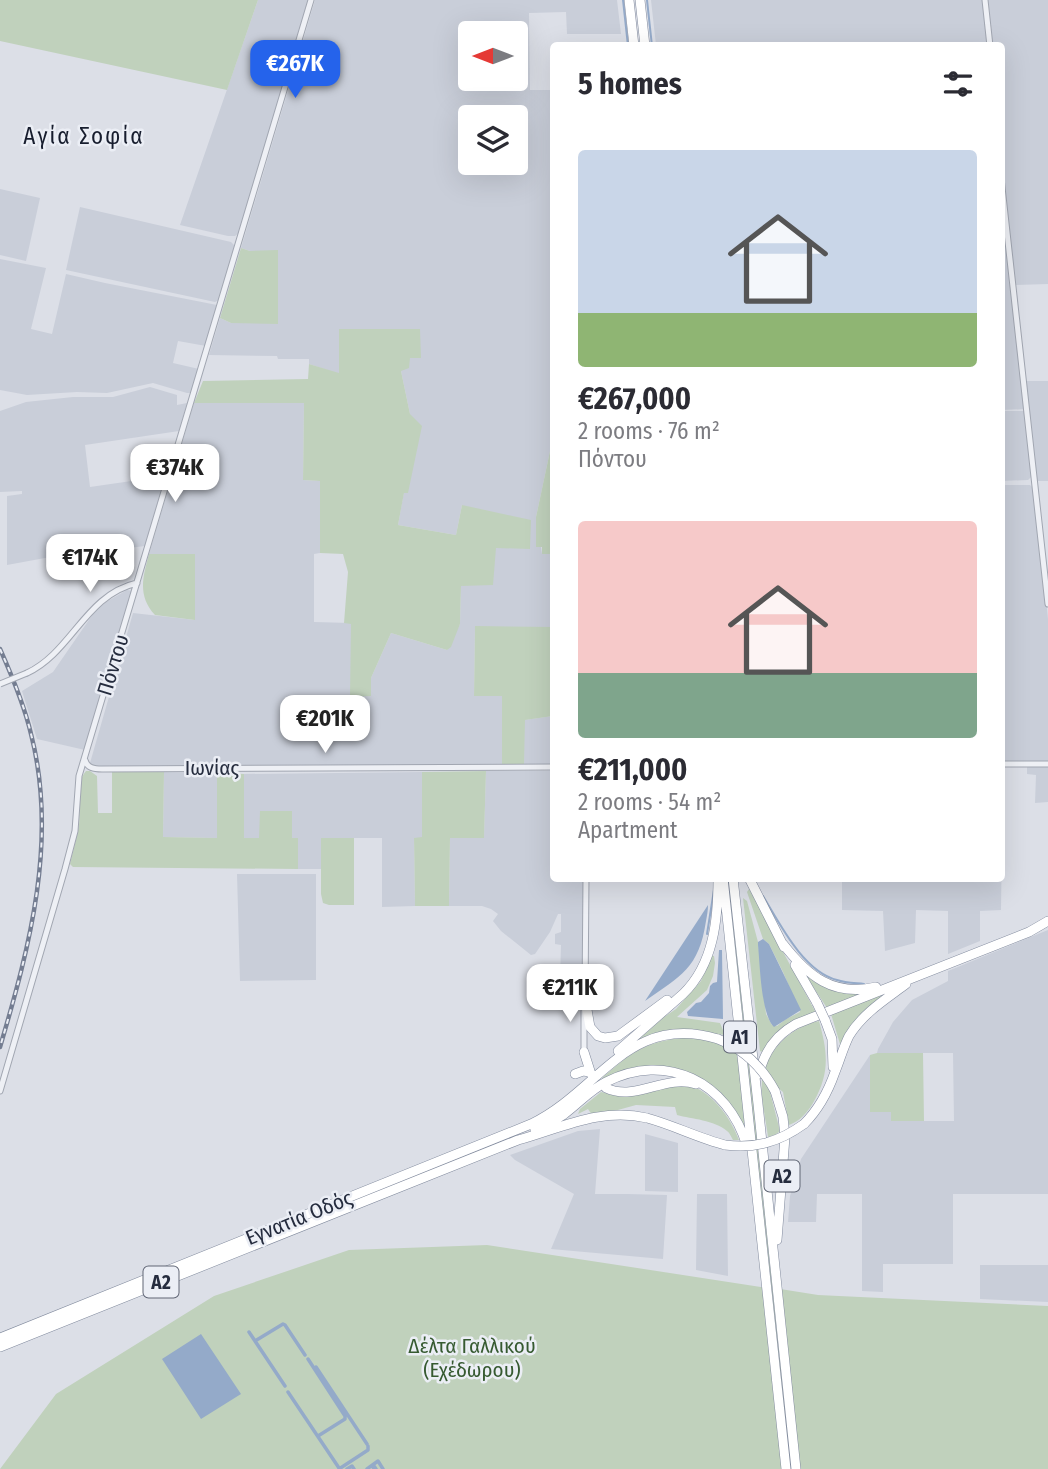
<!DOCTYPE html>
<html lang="en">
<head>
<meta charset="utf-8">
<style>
  body { margin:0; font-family:"Fira Sans Condensed",sans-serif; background:#f7f7f7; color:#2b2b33; height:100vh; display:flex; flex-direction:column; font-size:26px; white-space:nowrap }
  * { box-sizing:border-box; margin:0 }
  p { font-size:23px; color:#7c7c81 }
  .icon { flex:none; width:38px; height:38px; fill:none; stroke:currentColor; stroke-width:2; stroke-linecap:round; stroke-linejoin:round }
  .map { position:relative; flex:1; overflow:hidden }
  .sheet { position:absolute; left:550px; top:42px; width:455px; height:840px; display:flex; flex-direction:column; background:#fff; border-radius:7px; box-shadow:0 7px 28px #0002 }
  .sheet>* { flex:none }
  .needle { width:46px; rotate:270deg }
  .buttons { position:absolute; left:458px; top:21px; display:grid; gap:14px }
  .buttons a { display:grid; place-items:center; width:70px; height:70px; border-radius:7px; background:#fff; box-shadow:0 7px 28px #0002; font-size:35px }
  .price { position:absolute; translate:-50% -60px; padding:0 16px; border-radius:14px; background:#fff; color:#222; font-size:23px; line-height:46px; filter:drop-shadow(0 2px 4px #0008) }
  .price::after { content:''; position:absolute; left:50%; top:42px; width:21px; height:16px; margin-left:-10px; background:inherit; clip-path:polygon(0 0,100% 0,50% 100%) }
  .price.selected { background:#2563eb; color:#fff }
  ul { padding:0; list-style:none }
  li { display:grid; align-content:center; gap:14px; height:371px; padding:0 28px }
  li span { display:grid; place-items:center; height:217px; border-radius:7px; color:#555 }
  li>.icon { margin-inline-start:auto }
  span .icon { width:126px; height:126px; fill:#fffc; stroke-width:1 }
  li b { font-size:30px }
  h2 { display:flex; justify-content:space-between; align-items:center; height:84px; padding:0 28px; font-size:30px }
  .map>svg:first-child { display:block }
  .built { fill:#c9ced9; fill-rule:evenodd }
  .green { fill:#c0d1bc }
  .water { fill:#94aac9 }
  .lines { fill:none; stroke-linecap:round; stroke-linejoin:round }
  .stream { stroke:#94aac9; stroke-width:2 }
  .canal { stroke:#94aac9; stroke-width:3.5 }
  .minor-casing { stroke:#a1a6b1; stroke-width:7 }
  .highway-casing { stroke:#828b9e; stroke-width:10 }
  .minor { stroke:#eef0f5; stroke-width:5 }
  .highway { stroke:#fff; stroke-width:9 }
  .rail-casing { stroke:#747d91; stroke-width:4.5 }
  .rail { stroke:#ebeef5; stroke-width:2; stroke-dasharray:5; stroke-linecap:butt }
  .minor-bridge-casing { stroke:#a1a6b1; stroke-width:7; stroke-linecap:butt }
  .highway-bridge-casing { stroke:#828b9e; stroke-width:10; stroke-linecap:butt }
  .minor-bridge { stroke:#eef0f5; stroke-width:5 }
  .highway-bridge { stroke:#fff; stroke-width:9 }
  .labels { text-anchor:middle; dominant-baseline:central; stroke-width:5; stroke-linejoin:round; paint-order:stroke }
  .shield { fill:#ebeef5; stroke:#606675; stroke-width:2 }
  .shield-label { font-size:19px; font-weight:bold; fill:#252c3e }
  .street-label { font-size:21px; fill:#252c3e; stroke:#ebeef5 }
  .park-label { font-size:21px; fill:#365a31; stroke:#ebeef5 }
  .neighbourhood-label { font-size:23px; letter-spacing:2px; fill:#171d2e; stroke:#ebeef5 }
</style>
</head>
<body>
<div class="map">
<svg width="1048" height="1469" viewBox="0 0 1048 1469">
  <rect width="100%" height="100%" fill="#dcdfe7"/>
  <path class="built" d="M 258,0 L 308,0 L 258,173 L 239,233 L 235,236 L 228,236 L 180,225 Z
    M 315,0 L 617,0 L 621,34 L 567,34 L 566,12 L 529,13 L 530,90 L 553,90 L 553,437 L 536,517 L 542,554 L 553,554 L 553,627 L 475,627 L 474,696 L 503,696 L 502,765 L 91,766 L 90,763 L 133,613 L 195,620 L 195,554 L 149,554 L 194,403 L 304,403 L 303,480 L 320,481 L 320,553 L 314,554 L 314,622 L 351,623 L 370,696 L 371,678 L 391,633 L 447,650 L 460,624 L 461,585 L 496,548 L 530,548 L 462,505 L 456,535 L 398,525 L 404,492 L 408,492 L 410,414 L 401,371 L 345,329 L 339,329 L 339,374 L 309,364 L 309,359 L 278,359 L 277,356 L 209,355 L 220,318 L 231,323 L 250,251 L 241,248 ZM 471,33 L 516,33 L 516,79 L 471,79 ZM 471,117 L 516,117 L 516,163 L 471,163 Z
    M 651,0 L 1048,0 L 1048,284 L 1014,285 L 1028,409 L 1001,410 L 1001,178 L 1008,228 L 1001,161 L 1001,46 L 656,45 Z
    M 0,189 L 40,198 L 26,261 L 0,255 Z
    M 80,207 L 231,242 L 235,246 L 219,300 L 215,302 L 66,270 Z
    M 0,259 L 46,268 L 31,329 L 52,334 L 66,274 L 105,283 L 217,305 L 206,346 L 178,341 L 173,363 L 199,369 L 191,393 L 187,393 L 153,383 L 107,393 L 77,392 L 27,395 L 0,390 Z
    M 1026,381 L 1048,381 L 1048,481 L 1036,481 Z
    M 150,387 L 177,395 L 177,405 L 187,403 L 179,431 L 85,445 L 90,487 L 166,476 L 145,546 L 45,558 L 7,565 L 7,496 L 22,494 L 22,491 L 0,492 L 0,411 L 26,402 L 73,397 L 113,397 Z
    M 1001,411 L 1025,411 L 1033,475 L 1028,480 L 1001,481 Z
    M 1001,485 L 1030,485 L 1034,489 L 1048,619 L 1048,763 L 1001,763 Z
    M 127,590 L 133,591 L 85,750 L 37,739 L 22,691 L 53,672 L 93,614 L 106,602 Z
    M 553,716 L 553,765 L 524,765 L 524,720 Z
    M 1027,766 L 1048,766 L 1048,802 L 1035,803 L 1036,775 L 1027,774 Z
    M 486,771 L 553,771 L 553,878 L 584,879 L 583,979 L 560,980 L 561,945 L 555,944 L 555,934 L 561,932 L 561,914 L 558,914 L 550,932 L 535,954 L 531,955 L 501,931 L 493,921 L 498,914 L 491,909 L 482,906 L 449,906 L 450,838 L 484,837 Z
    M 164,772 L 217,773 L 217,838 L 163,837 Z
    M 422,772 L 422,838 L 414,839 L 415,906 L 382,907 L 382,838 L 321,838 L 321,869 L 298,869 L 297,838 L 244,838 L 244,774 Z
    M 1001,837 L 1002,837 L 1001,910 L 980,911 L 980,941 L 948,954 L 948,911 L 916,910 L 915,943 L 885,951 L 883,911 L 842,910 L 842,879 L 1001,878 Z
    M 237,874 L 316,874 L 316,980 L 240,981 Z
    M 1048,930 L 1048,1194 L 953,1194 L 953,1264 L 883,1264 L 883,1292 L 862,1291 L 862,1194 L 817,1194 L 816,1222 L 788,1222 L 790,1196 L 801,1159 L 870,1055 L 870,1112 L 891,1112 L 892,1121 L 954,1121 L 953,1053 L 877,1053 L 878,1049 L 893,1022 L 912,1000 L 948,981 L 948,971 Z
    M 600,1129 L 595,1194 L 627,1194 L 667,1195 L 663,1259 L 551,1249 L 574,1194 L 515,1160 L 510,1155 L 578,1131 Z
    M 645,1134 L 678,1143 L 678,1192 L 645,1191 Z
    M 697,1194 L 727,1194 L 728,1276 L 696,1270 Z
    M 980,1265 L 1048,1265 L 1048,1302 L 980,1299 Z"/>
  <path class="green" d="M 0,0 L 258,0 L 227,90 L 0,41 Z
    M 241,248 L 250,251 L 278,250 L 278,324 L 231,323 L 220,318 Z
    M 339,329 L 420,329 L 421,358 L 410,358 L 409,368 L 401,371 L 410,414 L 422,426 L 408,493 L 404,493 L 398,525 L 456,535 L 462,505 L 531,520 L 530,549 L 496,548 L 493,585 L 461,586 L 460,624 L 451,647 L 447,650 L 391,633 L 371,678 L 371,696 L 350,697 L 351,624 L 344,623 L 348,572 L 343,554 L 320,553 L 320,481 L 303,480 L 304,403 L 194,403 L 203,381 L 308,379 L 309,364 L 339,373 Z
    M 553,437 L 553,554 L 542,554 L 542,547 L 536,547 L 536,517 Z
    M 149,554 L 195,554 L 195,620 L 155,615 C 137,595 143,577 149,554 Z
    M 475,626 L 553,627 L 553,716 L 525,720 L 524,765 L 502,765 L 502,696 L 474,696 Z
    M 86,771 L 90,771 L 97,776 L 98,813 L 112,813 L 112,772 L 164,772 L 163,837 L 217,838 L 217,773 L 244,774 L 244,838 L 259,838 L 260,811 L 292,811 L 292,838 L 298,838 L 298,869 L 73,867 L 70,864 C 73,851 77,838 79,825 C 81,808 74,785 86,771 Z
    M 486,771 L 484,838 L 450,838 L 449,906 L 415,906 L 414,838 L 422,837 L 422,772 Z
    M 321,838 L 354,838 L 354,905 L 329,905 L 323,903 L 321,894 Z
    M 726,879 L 730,879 L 774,1288 L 818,1295 L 1048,1306 L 1048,1469 L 0,1469 L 56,1394 L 214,1296 L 349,1250 L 487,1245 L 768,1288 Z
    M 749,889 L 815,1011 L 815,1014 L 764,1053 L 760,1051 L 743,898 L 747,901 L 758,942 L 766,1014 L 772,1025 L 777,1026 L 786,1019 L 800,1012 L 783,972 L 769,944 L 763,939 L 747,892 Z
    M 711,956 L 714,956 L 715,963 L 713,976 L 707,990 L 677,1017 L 720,1023 L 725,1035 L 690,1031 L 639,1042 L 638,1040 L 664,1017 L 676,1009 L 701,981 Z
    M 804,973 L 863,993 L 827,1008 Z
    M 889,990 L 841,1043 L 840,1044 L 831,1014 Z
    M 819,1021 C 828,1053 830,1074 813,1103 C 807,1113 800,1121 789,1125 L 783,1092 L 778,1088 L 770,1092 L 780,1131 L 775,1135 L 768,1137 C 766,1119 760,1099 762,1081 C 766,1051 790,1027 819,1021 Z
    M 688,1037 L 717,1042 L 738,1052 L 749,1138 C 735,1104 710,1075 672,1069 C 666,1068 658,1070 651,1071 C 635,1074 619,1077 603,1079 L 602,1078 C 634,1050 645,1042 688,1037 Z
    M 877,1053 L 923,1053 L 924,1121 L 891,1121 L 891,1112 L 870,1112 L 870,1055 Z
    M 674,1085 C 681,1085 689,1085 696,1088 C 716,1097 732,1121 739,1140 L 733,1140 C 731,1137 730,1133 727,1131 C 714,1120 692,1119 677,1115 L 675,1107 L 636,1105 L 607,1113 L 592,1115 L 588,1109 L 578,1114 L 580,1109 L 601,1092 L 624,1097 Z"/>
  <path class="water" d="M 708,905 C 708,910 707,916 706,921 C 699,968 681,976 645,1001 Z
    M 763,939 L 769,944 L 801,1010 L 774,1027 C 761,1015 760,964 758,945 L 758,942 Z
    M 719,950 L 722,950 L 723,1019 L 688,1016 L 687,1012 L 696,1003 L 701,1002 L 709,993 L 710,986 L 713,983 L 717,982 Z
    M 201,1334 L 241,1394 L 201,1419 L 162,1359 Z"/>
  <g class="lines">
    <path class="stream" d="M 623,0 L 628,46
      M 647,0 L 652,46
      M 763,896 C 780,924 803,971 837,980 C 846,983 856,983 864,984
      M 707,934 L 714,890"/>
    <path class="canal" d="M 249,1332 L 285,1386
      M 255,1341 L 283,1324 L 285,1325 L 305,1355
      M 308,1359 L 345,1416 L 345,1419 L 318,1436
      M 316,1367 L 367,1444
      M 288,1392 L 339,1468
      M 339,1469 L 368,1450 L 368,1446
      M 347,1469 L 352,1466 L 354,1469
      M 367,1469 L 378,1461 L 383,1469
      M 374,1469 L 373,1467 L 374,1466 L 376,1469"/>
    <defs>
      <path id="minor" d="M 985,0 L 990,46
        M 1001,178 L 1048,604
        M 27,673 C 72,652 85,595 137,583
        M 85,760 C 87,768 94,769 102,769 L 553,767
        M 1001,764 L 1048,764
        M 585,998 L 586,878
        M 584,1052 L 584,1011
        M 0,1091 L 65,869 L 75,831 L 79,776 L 311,0"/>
      <path id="highway" d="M 629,0 L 634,46
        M 640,0 L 645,46
        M 723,878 L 786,1469
        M 733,878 L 758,1104 L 796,1469
        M 749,878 L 784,947
        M 783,944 C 808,976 833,997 876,987
        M 795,965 L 817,1003
        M 585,998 L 590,1027 L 598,1036 L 605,1038 L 618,1036 L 667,1000
        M 825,1020 L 832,1039 L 833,1067
        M 618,1051 L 683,994 C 714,964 718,919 718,878
        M 584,1052 L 591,1074
        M 575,1074 L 583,1071 L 590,1072
        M 759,1074 C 764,1052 776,1035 796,1024 L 1029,932 L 1048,921
        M 606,1088 C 636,1102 665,1074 696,1084
        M 775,1091 L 783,1117 L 785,1137 L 777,1240
        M 804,1124 C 819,1109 828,1092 835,1072 C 840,1060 843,1048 849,1036 C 863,1013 886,999 906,984
        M 535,1130 C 544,1125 554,1121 563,1115 C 578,1104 590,1090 606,1082 C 666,1051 728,1082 747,1146
        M 0,1338 L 531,1124 C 600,1091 628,1012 718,1039
        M 0,1347 L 518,1140 C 561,1128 601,1107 647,1118 C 673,1125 698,1138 725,1145"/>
    </defs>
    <use href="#minor" class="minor-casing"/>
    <use href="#highway" class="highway-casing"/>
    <use href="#minor" class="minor"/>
    <use href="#highway" class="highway"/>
    <defs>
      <path id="rail" d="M 0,649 C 12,676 24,704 31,734 C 58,839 30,946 0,1047"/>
    </defs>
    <use href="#rail" class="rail-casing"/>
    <use href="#rail" class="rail"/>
    <defs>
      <path id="minor-bridge" d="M 0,684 L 27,673"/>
      <path id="highway-bridge" d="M 817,1003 L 825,1020
        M 718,1039 C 744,1049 762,1067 775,1091
        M 725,1145 C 755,1149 779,1142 804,1124"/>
    </defs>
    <use href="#minor-bridge" class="minor-bridge-casing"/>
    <use href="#highway-bridge" class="highway-bridge-casing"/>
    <use href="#minor-bridge" class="minor-bridge"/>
    <use href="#highway-bridge" class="highway-bridge"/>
  </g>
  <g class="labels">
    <g class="shield">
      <rect x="724" y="1021.5" width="32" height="31" rx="5"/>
      <rect x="764.5" y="1160.5" width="35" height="31" rx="5"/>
      <rect x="143.5" y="1266.5" width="35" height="31" rx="5"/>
    </g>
    <g class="shield-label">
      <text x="740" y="1037">Α1</text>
      <text x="782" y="1176">Α2</text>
      <text x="161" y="1282">Α2</text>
    </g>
    <g class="street-label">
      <text transform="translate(113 665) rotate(-73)">Πόντου</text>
      <text x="212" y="768">Ιωνίας</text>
      <text transform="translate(299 1218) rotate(-22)">Εγνατία Οδός</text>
    </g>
    <g class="park-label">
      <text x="472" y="1346">Δέλτα Γαλλικού<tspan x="472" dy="24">(Εχέδωρου)</tspan></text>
    </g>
    <g class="neighbourhood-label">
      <text x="84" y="136">Αγία Σοφία</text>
    </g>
  </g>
</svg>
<div class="buttons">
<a><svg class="needle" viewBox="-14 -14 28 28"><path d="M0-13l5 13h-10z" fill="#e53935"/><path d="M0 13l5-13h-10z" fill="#7c7c81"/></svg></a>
<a><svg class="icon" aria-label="layers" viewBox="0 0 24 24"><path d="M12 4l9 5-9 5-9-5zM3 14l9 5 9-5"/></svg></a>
</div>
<b class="price selected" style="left:295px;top:100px">€267K</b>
<b class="price" style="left:175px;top:504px">€374K</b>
<b class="price" style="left:90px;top:594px">€174K</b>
<b class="price" style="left:325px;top:755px">€201K</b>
<b class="price" style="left:570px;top:1024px">€211K</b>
<section class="sheet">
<h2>5 homes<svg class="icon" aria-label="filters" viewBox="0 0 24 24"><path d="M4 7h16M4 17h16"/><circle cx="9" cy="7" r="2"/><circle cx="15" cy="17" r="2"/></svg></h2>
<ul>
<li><span style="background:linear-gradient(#c9d6e8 75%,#8fb573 0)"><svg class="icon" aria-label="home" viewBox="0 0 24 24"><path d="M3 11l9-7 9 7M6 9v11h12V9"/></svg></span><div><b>€267,000</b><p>2 rooms · 76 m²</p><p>Πόντου</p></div></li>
<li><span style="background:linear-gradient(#f6c9c9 70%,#7fa58c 0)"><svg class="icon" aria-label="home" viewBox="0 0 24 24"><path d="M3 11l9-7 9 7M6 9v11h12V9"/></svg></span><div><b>€211,000</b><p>2 rooms · 54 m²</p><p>Apartment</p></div></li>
</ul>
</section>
</div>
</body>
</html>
